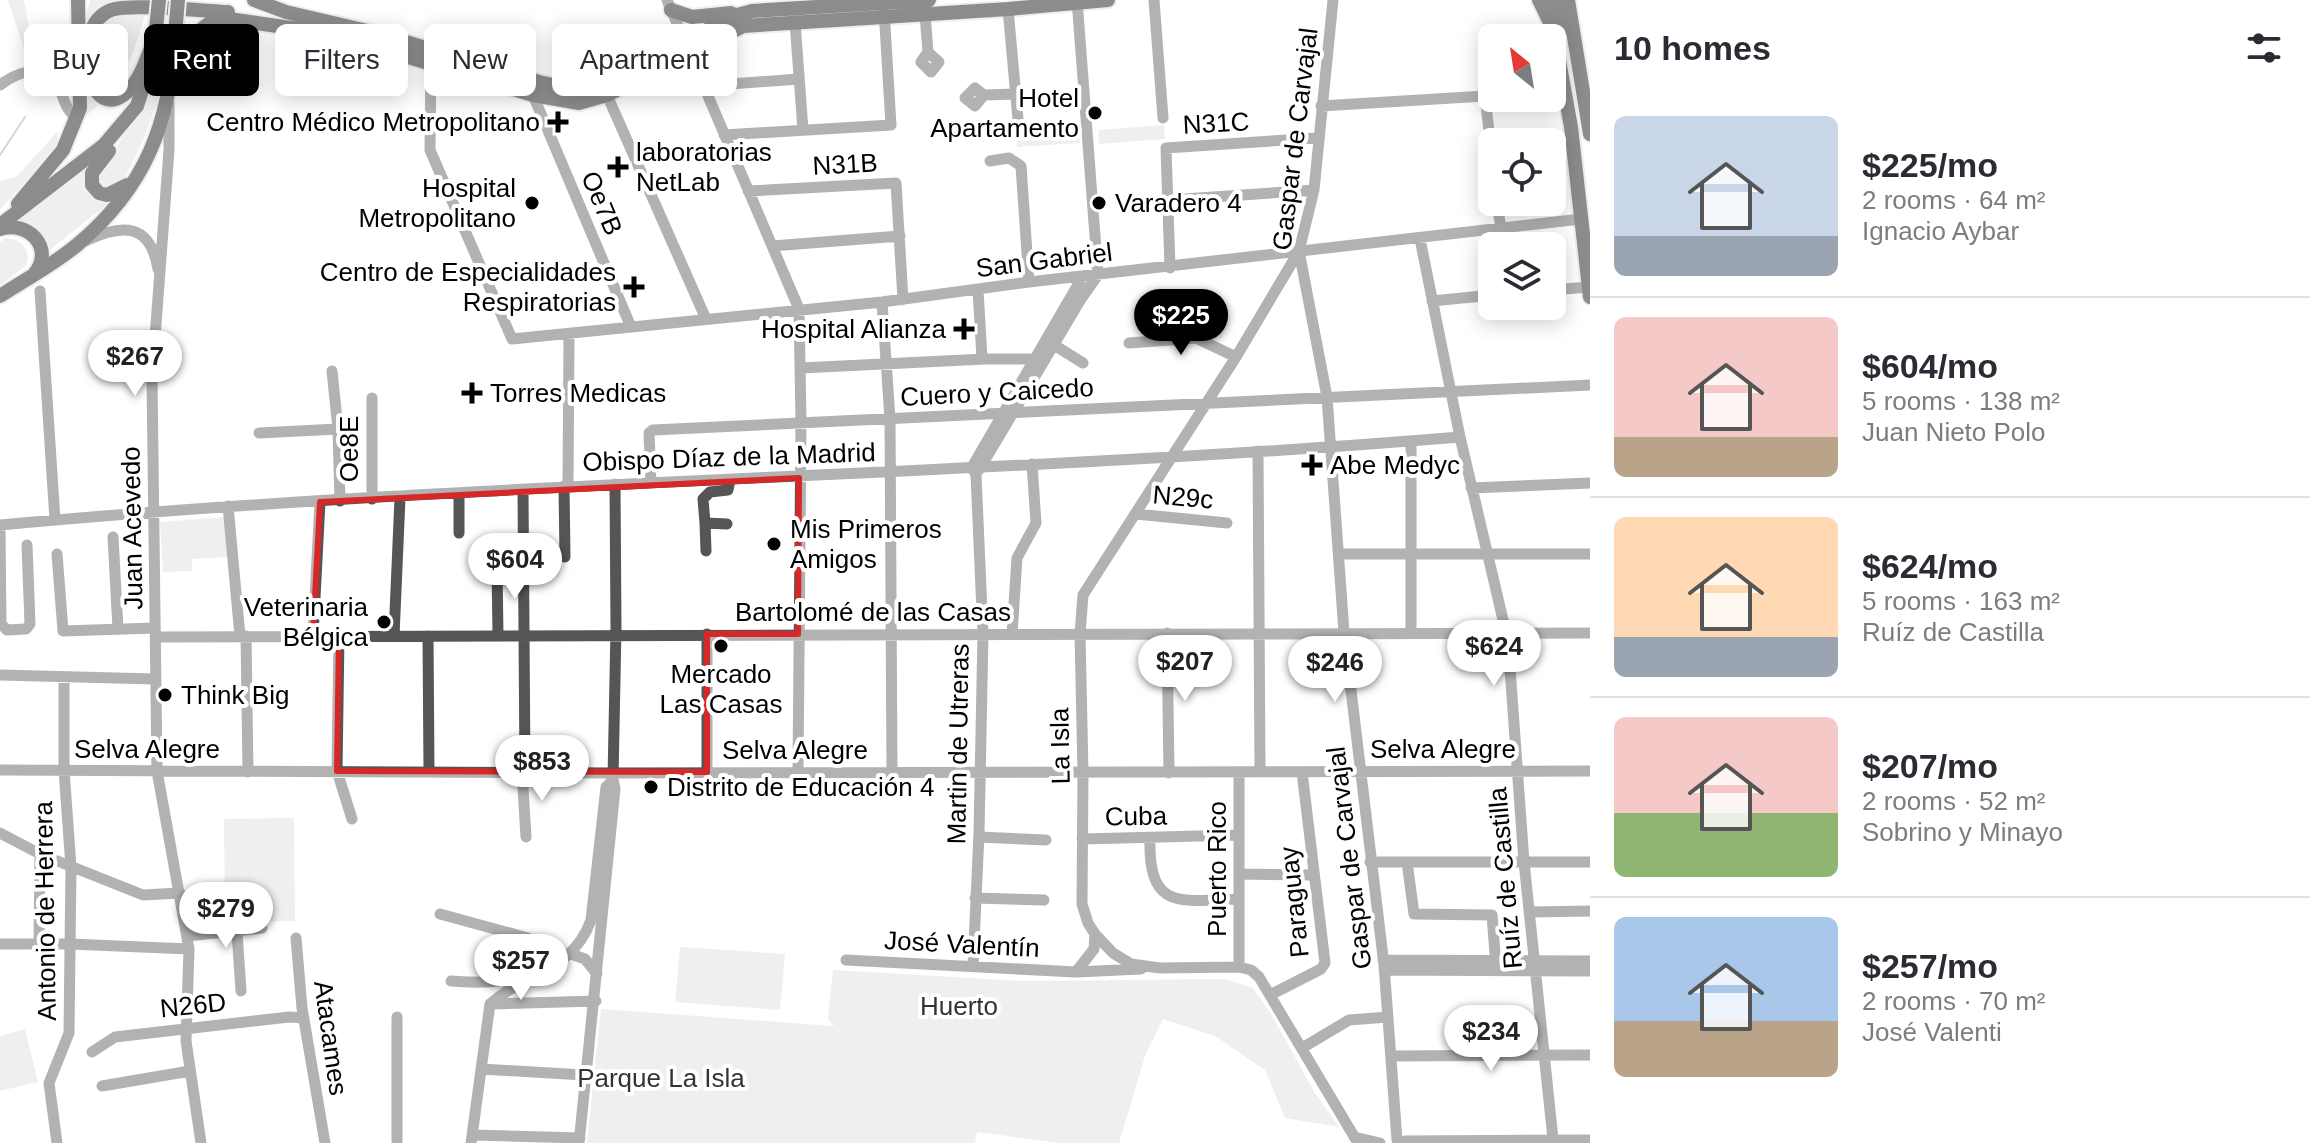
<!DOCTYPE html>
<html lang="en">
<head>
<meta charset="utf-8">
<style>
  body { margin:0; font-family:Arial,sans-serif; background:#f2f2f3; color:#2b2b33; height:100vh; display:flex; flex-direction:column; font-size:30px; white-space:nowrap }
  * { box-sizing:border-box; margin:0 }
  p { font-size:26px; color:#7c7c81 }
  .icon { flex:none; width:44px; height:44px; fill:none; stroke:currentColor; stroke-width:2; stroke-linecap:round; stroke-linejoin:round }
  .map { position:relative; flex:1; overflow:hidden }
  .sheet { display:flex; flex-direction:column; background:#fff; width:720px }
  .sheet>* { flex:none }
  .guide { position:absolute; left:24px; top:24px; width:760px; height:72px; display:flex; gap:16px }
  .needle { width:52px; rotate:330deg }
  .controls { position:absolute; left:1478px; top:24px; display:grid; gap:16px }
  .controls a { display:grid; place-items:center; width:88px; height:88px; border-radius:12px; background:#fff; box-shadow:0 4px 20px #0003; font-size:40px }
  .price { position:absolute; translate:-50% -68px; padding:0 18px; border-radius:28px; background:#fff; color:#222; font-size:26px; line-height:52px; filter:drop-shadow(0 2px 4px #0008) }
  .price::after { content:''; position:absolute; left:50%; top:48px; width:24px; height:18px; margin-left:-12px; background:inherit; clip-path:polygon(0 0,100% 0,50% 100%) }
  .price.on { background:#000; color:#fff }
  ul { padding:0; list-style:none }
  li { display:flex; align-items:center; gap:24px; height:200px; padding:0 24px }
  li+li { border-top:2px solid #e1e1e2 }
  li span { display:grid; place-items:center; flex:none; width:224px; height:160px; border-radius:12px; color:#555 }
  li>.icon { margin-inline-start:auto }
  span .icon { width:96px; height:96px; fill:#fffc; stroke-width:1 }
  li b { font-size:34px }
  h2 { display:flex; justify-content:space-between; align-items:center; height:96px; padding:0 24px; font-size:34px }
  .pill { padding:0 28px; border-radius:12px; background:#fff; box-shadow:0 4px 20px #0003; font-size:28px; line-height:72px }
  .pill.on { background:#000; color:#fff }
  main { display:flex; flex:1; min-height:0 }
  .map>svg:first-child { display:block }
  .green { fill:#dcdcdc }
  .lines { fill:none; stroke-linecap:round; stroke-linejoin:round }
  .stream { stroke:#a3a3a3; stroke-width:2 }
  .major-casing { stroke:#dbdbdb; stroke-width:18 }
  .minor { stroke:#555; stroke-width:11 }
  .major { stroke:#000; stroke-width:14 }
  .major-bridge-casing { stroke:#dbdbdb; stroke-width:18; stroke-linecap:butt }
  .major-bridge { stroke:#000; stroke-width:14 }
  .marked { fill:none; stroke:#d62828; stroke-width:6; stroke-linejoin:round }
  .poi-dot { fill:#000; stroke:#fff; stroke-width:3 }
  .labels { text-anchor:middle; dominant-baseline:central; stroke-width:8; stroke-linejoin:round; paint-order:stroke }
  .poi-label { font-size:26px; fill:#000; stroke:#fff; text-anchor:start }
  .street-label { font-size:26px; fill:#000; stroke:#fff }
  .park-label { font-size:26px; fill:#333; stroke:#fff }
</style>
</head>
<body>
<main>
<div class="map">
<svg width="1590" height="1143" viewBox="0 0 1590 1143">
  <rect width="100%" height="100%" fill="#fff"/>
  <path class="green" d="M 8,0 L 24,0 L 35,61 L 28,62 Z
    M 90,0 L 147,0 C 140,46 121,90 83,118 C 91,80 79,37 90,0 Z
    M 160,35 C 177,67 141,152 122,181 L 107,187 L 100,180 L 99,172 C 134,122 151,97 160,35 Z
    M 1164,125 L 1165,139 L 1099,144 L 1098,130 Z
    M 58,131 L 57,144 L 0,210 L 0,181 L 16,177 Z
    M 1079,132 L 1080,143 L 1017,147 L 1016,135 Z
    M 88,169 L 83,181 L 90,194 L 97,200 L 113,199 L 45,254 C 47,236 36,226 18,222 Z
    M 5,238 C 21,239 30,248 27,265 L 0,285 L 0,242 Z
    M 226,517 L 228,557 L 192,559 L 192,571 L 163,572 L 160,522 Z
    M 294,818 L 295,921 L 225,922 L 224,819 Z
    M 680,947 L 785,954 L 780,1010 L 675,1002 Z
    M 833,970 L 1022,981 L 1225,979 L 1253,988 L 1271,1014 L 1315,1093 L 1339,1127 L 1285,1118 L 1265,1070 L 1215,1036 L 1163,1019 L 1146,1053 L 1119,1143 L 1060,1143 L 977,1132 L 975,1143 L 587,1143 L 601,1009 L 834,1026 L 828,1019 Z
    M 25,1029 L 38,1082 L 0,1091 L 0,1036 Z"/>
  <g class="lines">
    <path class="stream" d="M 0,155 L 25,117"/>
    <defs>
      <path id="major" d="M 254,0 L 286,12 L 376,33 L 539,82 L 577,90 L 609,82 L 733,16 L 752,11 L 929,0
        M 1539,0 L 1554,31 L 1560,66 L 1571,127 L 1590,297
        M 1554,0 L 1565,28
        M 1568,0 L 1590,134
        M 671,10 L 692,17 L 731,13
        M 155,38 C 148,54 141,80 127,92 C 87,128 68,26 111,10 C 131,3 203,11 228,12
        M 173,79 C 184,55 194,25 222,18 L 333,34 L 533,95 L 579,103 L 607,95 L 743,26 L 1008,9 L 1108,0
        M 109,151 L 92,173 L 92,185 L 99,193 L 107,195 L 127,185
        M 18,204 L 63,150 L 80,108 L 78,0
        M 0,225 L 104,145 L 137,106 L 149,69
        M 0,229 C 28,220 55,248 35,273
        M 0,296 C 26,279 53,265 77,245 C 146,187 170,123 175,35"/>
    </defs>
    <use href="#major" class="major-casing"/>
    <path class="minor" d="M 667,0 L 799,309 L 801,422 L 798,771
      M 1154,0 L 1163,118
      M 1333,0 L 1314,190 L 1299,251 L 1327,397 L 1344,632 L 1384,965 L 1397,1140
      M 1008,9 L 1019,130
      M 925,14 L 928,52 L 921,62 L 931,72 L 939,62 L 928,52
      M 795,22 L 803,130
      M 431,57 L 430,150 L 512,339 L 882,302 L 1029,282 L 1581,219
      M 0,85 C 20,70 47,62 60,90 C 65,101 66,111 77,117
      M 703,86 L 799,79
      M 533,95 L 631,327
      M 607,95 L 706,319
      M 984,95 L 975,106 L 965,98 L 975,88 L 984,95 L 1016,94
      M 169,104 L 169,150 L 152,378 L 157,771 L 189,949 L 186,1041 L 201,1143
      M 1321,106 L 1485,96 L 1492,158
      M 724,135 L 891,125 L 884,9
      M 990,161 L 1009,158 L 1021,166 L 1029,282
      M 748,191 L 896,183 L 903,300
      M 1169,200 L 1314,190
      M 1497,202 L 1501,229
      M 1420,239 L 1460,437 L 1508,641 L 1524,862 L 1553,1139
      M 85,241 C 122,224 150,222 158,269
      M 772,246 L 900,236
      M 1299,251 L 1236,357 L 1083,595 L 1080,634 L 1083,772 L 1082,904 L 1088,923 L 1095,934 L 1113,953 L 1131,964 L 1160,968 L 1239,967 L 1251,970 L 1259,977 L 1358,1143
      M 1170,268 L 1166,148 L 1317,138
      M 978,289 L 982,359
      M 1552,290 L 1589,287
      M 40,291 L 55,520
      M 1432,301 L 1492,295
      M 882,302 L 890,419 L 892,772
      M 1129,343 L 1196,338 L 1236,357
      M 1054,345 L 1083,363
      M 801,368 L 985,359 L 1035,359
      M 332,371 L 338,429 L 340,501
      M 372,398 L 372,499
      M 259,433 L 338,429
      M 1411,441 L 1411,632
      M 1258,451 L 1260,771
      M 979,470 L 1081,299 L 1098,275 L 1077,0
      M 651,483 L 649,433 L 653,430 L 1590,385
      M 564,486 L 565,557
      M 568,486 L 569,335
      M 1471,488 L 1590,483
      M 523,490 L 525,772
      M 228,506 L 240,636
      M 1136,514 L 1227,523
      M 705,523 L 706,551
      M 727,524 L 705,523 L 703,499 L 710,492 L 728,490 L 730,480
      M 0,525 C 486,480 974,477 1460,437
      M 0,531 L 1,624 L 7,630 L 26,629 L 30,624 L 27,545
      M 459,533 L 459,494
      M 113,537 L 118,629
      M 57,554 L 63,631 L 155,628
      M 1339,554 L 1590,554
      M 497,568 L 498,635
      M 1167,633 L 1169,773
      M 1012,634 L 1017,558 L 1036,523 L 1032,464
      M 246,636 L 248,772
      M 313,636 L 320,502
      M 339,636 L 337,771 L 352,819
      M 394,636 L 400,498
      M 428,636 L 429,771
      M 156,637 L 1590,633
      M 0,675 L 155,679
      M 0,770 L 613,773 L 1590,771
      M 522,772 L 526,837
      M 707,772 L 707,634
      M 0,833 L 40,854 L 143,895 L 180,893
      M 979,837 L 1046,840
      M 1150,838 C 1148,911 1180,901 1239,899
      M 1082,839 L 1239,835
      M 1370,862 L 1590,862
      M 1407,862 L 1414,914 L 1492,915 L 1496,966
      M 1239,874 L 1313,875
      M 975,898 L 1044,900
      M 1530,912 L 1590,911
      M 440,914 L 528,938 L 540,948 L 540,954 C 515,986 488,983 451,981
      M 237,932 L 241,991
      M 187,936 L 262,928
      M 296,938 L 302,1008 L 325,1143
      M 0,944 L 70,944 L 189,949
      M 39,944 L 40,854
      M 571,954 L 585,959 L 597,974
      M 846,960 L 1076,972 L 1141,969
      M 1383,960 L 1590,961
      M 973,966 L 979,833 L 983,634 L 976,475 L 972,467 L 1083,276
      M 1239,967 L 1239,772
      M 1384,970 L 1590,971
      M 1076,972 L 1094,949 L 1095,934
      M 1270,995 L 1321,969 L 1325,963 L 1302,772
      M 490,1004 C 526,972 573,971 591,920 L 606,787 L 613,780
      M 491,1004 L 596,1001
      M 1302,1048 L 1349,1020 L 1388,1017
      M 92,1052 L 115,1037 L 289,1017 L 304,1018
      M 1392,1056 L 1590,1055
      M 481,1069 L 584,1075
      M 102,1086 L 190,1071
      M 473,1135 L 580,1138
      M 1354,1137 L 1380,1143
      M 1405,1141 L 1590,1140
      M 57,1143 L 49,1083 L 69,1033 L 71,867 L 64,770 L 64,677
      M 397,1143 L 397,1017
      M 471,1143 L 490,1004
      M 579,1143 L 615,789 L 613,779 L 616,628 L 615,484"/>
    <use href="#major" class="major"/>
    <defs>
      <path id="major-bridge" d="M 175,35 L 178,0
        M 155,38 L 159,0"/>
    </defs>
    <use href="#major-bridge" class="major-bridge-casing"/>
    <use href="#major-bridge" class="major-bridge"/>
  </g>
  <path d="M0 0H1590V1143H0ZM 799,478 L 798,634 L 707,634 L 707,772 L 337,771 L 339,636 L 313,636 L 320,502 Z" fill="#fff" fill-opacity=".55" fill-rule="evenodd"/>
  <path class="marked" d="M 799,478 L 798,634 L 707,634 L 707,772 L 337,771 L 339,636 L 313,636 L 320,502 Z"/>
  <g class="poi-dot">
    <circle cx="1095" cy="113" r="8"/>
    <path d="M554 110h8v8h8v8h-8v8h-8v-8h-8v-8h8z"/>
    <path d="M614 155h8v8h8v8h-8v8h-8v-8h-8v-8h8z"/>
    <circle cx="532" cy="203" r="8"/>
    <circle cx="1099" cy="203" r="8"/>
    <path d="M630 275h8v8h8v8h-8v8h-8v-8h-8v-8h8z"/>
    <path d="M960 317h8v8h8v8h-8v8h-8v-8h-8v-8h8z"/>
    <path d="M468 381h8v8h8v8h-8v8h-8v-8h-8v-8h8z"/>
    <path d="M1308 453h8v8h8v8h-8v8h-8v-8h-8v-8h8z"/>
    <circle cx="774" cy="544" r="8"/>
    <circle cx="384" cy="622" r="8"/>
    <circle cx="721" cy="646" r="8"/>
    <circle cx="165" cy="695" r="8"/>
    <circle cx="651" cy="787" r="8"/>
  </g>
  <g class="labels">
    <g class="poi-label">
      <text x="1079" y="98" text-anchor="end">Hotel<tspan x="1079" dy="30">Apartamento</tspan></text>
      <text x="540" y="122" text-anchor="end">Centro Médico Metropolitano</text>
      <text x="636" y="152">laboratorias<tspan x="636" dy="30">NetLab</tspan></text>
      <text x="516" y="188" text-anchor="end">Hospital<tspan x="516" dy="30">Metropolitano</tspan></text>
      <text x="1115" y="203">Varadero 4</text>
      <text x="616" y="272" text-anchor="end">Centro de Especialidades<tspan x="616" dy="30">Respiratorias</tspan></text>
      <text x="946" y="329" text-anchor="end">Hospital Alianza</text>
      <text x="490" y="393">Torres Medicas</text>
      <text x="1330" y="465">Abe Medyc</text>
      <text x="790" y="529">Mis Primeros<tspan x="790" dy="30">Amigos</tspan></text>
      <text x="368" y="607" text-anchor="end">Veterinaria<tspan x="368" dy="30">Bélgica</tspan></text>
      <text x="721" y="674" text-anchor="middle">Mercado<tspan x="721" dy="30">Las Casas</tspan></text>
      <text x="181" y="695">Think Big</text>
      <text x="667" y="787">Distrito de Educación 4</text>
    </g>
    <g class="street-label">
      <text transform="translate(1216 123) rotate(-3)">N31C</text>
      <text transform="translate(1295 139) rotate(-83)">Gaspar de Carvajal</text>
      <text transform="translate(845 164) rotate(-3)">N31B</text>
      <text transform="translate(602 203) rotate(67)">Oe7B</text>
      <text transform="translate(1044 260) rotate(-7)">San Gabriel</text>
      <text transform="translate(997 392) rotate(-3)">Cuero y Caicedo</text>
      <text transform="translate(349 449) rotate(-90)">Oe8E</text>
      <text transform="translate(729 457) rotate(-2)">Obispo Díaz de la Madrid</text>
      <text transform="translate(1183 497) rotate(5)">N29c</text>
      <text transform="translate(132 528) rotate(-91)">Juan Acevedo</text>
      <text x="873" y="612">Bartolomé de las Casas</text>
      <text transform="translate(958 744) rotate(-89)">Martin de Utreras</text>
      <text transform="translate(1060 746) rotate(-91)">La Isla</text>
      <text x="147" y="749">Selva Alegre</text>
      <text x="1443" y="749">Selva Alegre</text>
      <text x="795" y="750">Selva Alegre</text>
      <text transform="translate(1136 816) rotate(-1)">Cuba</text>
      <text transform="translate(1349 858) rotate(-97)">Gaspar de Carvajal</text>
      <text transform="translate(1217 869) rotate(-90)">Puerto Rico</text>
      <text transform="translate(1505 878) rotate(-95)">Ruíz de Castilla</text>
      <text transform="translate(1294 902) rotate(-96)">Paraguay</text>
      <text transform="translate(45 911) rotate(-91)">Antonio de Herrera</text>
      <text transform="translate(962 944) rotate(3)">José Valentín</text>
      <text transform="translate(193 1005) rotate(-6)">N26D</text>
      <text transform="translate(331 1038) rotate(82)">Atacames</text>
    </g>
    <g class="park-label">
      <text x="959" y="1006">Huerto</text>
      <text x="661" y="1078">Parque La Isla</text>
    </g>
  </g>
</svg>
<div class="controls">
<a><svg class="needle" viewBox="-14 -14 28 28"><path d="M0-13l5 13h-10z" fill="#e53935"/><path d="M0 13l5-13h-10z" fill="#7c7c81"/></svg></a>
<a><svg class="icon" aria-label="locate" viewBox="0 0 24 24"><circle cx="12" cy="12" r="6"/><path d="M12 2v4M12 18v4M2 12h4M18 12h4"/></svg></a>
<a><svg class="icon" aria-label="layers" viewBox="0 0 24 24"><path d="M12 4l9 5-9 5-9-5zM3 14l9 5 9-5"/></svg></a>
</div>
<b class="price on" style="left:1181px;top:357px">$225</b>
<b class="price" style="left:135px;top:398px">$267</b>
<b class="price" style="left:515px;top:601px">$604</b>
<b class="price" style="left:1494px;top:688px">$624</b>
<b class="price" style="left:1185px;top:703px">$207</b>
<b class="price" style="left:1335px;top:704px">$246</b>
<b class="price" style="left:542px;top:803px">$853</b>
<b class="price" style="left:226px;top:950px">$279</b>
<b class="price" style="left:521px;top:1002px">$257</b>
<b class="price" style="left:1491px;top:1073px">$234</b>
<div class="guide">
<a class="pill">Buy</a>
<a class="pill on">Rent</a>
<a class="pill">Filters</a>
<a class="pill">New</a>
<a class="pill">Apartment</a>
</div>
</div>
<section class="sheet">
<h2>10 homes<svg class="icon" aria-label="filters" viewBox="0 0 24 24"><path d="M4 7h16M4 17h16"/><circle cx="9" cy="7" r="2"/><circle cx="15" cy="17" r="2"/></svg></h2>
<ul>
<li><span style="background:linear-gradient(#c9d6e8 75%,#9aa5b1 0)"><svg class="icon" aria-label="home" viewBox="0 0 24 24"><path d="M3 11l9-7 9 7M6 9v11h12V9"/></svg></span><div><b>$225/mo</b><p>2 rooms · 64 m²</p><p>Ignacio Aybar</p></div></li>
<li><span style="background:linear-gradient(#f6c9c9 75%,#b9a48a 0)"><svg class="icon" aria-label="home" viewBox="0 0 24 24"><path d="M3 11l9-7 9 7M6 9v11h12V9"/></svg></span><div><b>$604/mo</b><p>5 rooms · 138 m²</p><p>Juan Nieto Polo</p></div></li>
<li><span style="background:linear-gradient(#ffd9b3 75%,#9aa5b1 0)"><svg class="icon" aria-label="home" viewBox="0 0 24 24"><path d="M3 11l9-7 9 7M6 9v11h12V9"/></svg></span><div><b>$624/mo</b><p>5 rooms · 163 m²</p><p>Ruíz de Castilla</p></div></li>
<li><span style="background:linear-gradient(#f6c9c9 60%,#8fb573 0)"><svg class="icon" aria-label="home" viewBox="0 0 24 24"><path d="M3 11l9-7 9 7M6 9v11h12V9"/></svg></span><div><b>$207/mo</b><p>2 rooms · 52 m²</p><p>Sobrino y Minayo</p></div></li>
<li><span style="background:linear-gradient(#a9c7e8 65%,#b9a48a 0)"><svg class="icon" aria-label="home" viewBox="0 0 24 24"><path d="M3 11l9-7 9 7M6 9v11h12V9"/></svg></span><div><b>$257/mo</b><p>2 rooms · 70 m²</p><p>José Valenti</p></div></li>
</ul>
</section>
</main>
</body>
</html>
